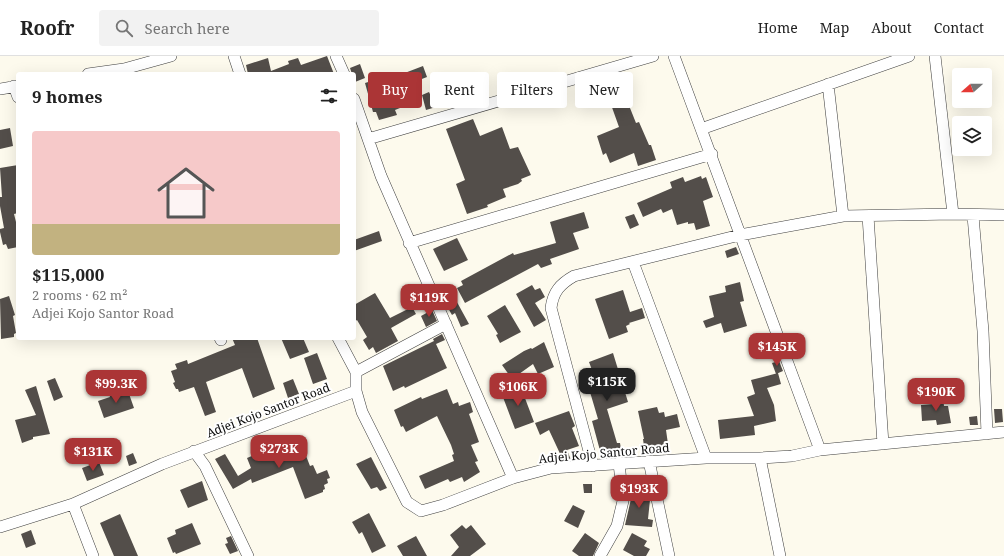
<!DOCTYPE html>
<html lang="en">
<head>
<meta charset="utf-8">
<style>
  body { margin:0; font-family:"Noto Serif",serif; background:#f2f2f2; color:#222; height:100vh; display:flex; flex-direction:column; font-size:15px; white-space:nowrap }
  * { box-sizing:border-box; margin:0 }
  p { font-size:13px; color:#767676 }
  .icon { flex:none; width:22px; height:22px; fill:none; stroke:currentColor; stroke-width:2; stroke-linecap:round; stroke-linejoin:round }
  .map { position:relative; flex:1; overflow:hidden }
  .drawer { position:absolute; left:16px; top:16px; width:340px; height:268px; display:flex; flex-direction:column; background:#fff; border-radius:4px; box-shadow:0 4px 16px #0002 }
  .drawer>* { flex:none }
  .banner { position:absolute; left:368px; top:16px; width:380px; height:36px; display:flex; gap:8px }
  .needle { width:26px; rotate:249deg }
  .fabs { position:absolute; left:952px; top:12px; display:grid; gap:8px }
  .fabs a { display:grid; place-items:center; width:40px; height:40px; border-radius:4px; background:#fff; box-shadow:0 4px 16px #0002; font-size:20px }
  .price { position:absolute; translate:-50% -34px; padding:0 9px; border-radius:8px; background:#ab3536; color:#fff; font-size:13px; line-height:26px; filter:drop-shadow(0 1px 2px #0008) }
  .price::after { content:''; position:absolute; left:50%; top:24px; width:12px; height:9px; margin-left:-6px; background:inherit; clip-path:polygon(0 0,100% 0,50% 100%) }
  .price.selected { background:#222; color:#fff }
  ul { padding:0; list-style:none }
  li { display:grid; align-content:center; gap:8px; height:212px; padding:0 16px }
  li span { display:grid; place-items:center; height:124px; border-radius:4px; color:#555 }
  li>.icon { margin-inline-start:auto }
  span .icon { width:72px; height:72px; fill:#fffc; stroke-width:1 }
  li b { font-size:17px }
  h2 { display:flex; justify-content:space-between; align-items:center; height:48px; padding:0 16px; font-size:17px }
  .chip { padding:0 14px; border-radius:4px; background:#fff; box-shadow:0 4px 16px #0002; font-size:14px; line-height:36px }
  .chip.selected { background:#ab3536; color:#fff }
  header { display:flex; align-items:center; gap:24px; box-sizing:border-box; height:56px; padding:0 20px; background:#fff; border-bottom:1px solid #e0e0e0 }
  header strong { font-size:19px }
  nav { display:flex; gap:22px; margin-inline-start:auto; font-size:14px }
  .search { width:280px; height:36px; background:#f2f2f2; display:flex; align-items:center; gap:10px; box-sizing:border-box; padding:0 14px; border-radius:4px; color:#767676; font-size:15px }
  .map>svg:first-child { display:block }
  .building { fill:#534e4a }
  .lines { fill:none; stroke-linecap:round; stroke-linejoin:round }
  .street-casing { stroke:#3f3f3f; stroke-width:12 }
  .street { stroke:#fff; stroke-width:11 }
  .labels { text-anchor:middle; dominant-baseline:central; stroke-width:4; stroke-linejoin:round; paint-order:stroke }
  .street-label { font-size:12px; fill:#0c0c0c; stroke:#fff }
</style>
</head>
<body>
<header>
<strong>Roofr</strong>
<div class="search"><svg class="icon" aria-label="search" viewBox="0 0 24 24"><circle cx="10" cy="10" r="6"/><path d="M15 15l6 6"/></svg>Search here</div>
<nav><a>Home</a><a>Map</a><a>About</a><a>Contact</a></nav>
</header>
<div class="map">
<svg width="1004" height="500" viewBox="0 0 1004 500">
  <rect width="100%" height="100%" fill="#fdfaed"/>
  <path class="building" d="M 327,0 L 334,18 L 248,18 L 246,9 L 268,2 L 271,15 L 289,8 L 288,5 L 298,2 L 301,9 Z
    M 360,8 L 365,22 L 355,26 L 354,18 L 352,18 L 350,12 Z
    M 423,10 L 427,21 L 414,26 L 420,44 L 395,54 L 397,59 L 379,64 L 376,56 L 373,56 L 365,27 L 388,20 L 389,23 Z
    M 617,24 L 618,28 L 623,26 L 629,41 L 626,42 L 636,67 L 639,66 L 649,89 L 651,89 L 656,104 L 638,110 L 634,97 L 610,107 L 606,97 L 603,99 L 597,80 L 619,71 L 604,29 Z
    M 429,36 L 436,51 L 426,54 L 422,39 Z
    M 473,63 L 480,80 L 502,71 L 510,93 L 518,91 L 531,119 L 521,123 L 522,125 L 518,128 L 503,133 L 506,141 L 487,149 L 488,151 L 467,158 L 456,128 L 465,124 L 446,73 Z
    M 10,72 L 13,90 L 0,93 L 0,74 Z
    M 18,109 L 18,157 L 14,158 L 18,174 L 18,191 L 8,193 L 6,188 L 3,189 L 0,176 L 0,173 L 4,172 L 0,150 L 0,141 L 2,141 L 0,112 Z
    M 701,120 L 702,123 L 706,121 L 713,141 L 703,145 L 710,170 L 696,174 L 694,167 L 688,168 L 688,166 L 677,169 L 672,153 L 663,157 L 661,153 L 643,161 L 637,147 L 672,132 L 670,126 L 683,121 L 685,126 Z
    M 584,156 L 589,172 L 573,177 L 579,193 L 550,203 L 552,208 L 541,212 L 538,208 L 465,247 L 457,232 L 463,229 L 461,225 L 513,197 L 514,199 L 556,187 L 550,166 Z
    M 634,158 L 639,169 L 630,173 L 625,161 Z
    M 379,175 L 382,185 L 354,195 L 354,184 Z
    M 457,182 L 468,204 L 444,215 L 433,193 Z
    M 736,191 L 739,198 L 727,202 L 725,195 Z
    M 740,226 L 744,245 L 740,246 L 747,270 L 724,277 L 721,267 L 706,272 L 703,265 L 714,261 L 709,240 L 726,236 L 725,230 Z
    M 532,229 L 535,234 L 540,232 L 545,241 L 535,247 L 546,264 L 534,271 L 516,238 Z
    M 623,234 L 630,256 L 642,252 L 645,262 L 629,267 L 630,268 L 626,270 L 628,276 L 609,283 L 595,243 Z
    M 375,237 L 390,262 L 412,251 L 416,258 L 391,272 L 398,285 L 376,297 L 373,291 L 369,294 L 363,284 L 367,281 L 357,264 L 354,266 L 354,249 Z
    M 452,237 L 469,268 L 461,271 L 455,257 L 452,259 L 448,252 L 452,250 L 448,239 Z
    M 9,240 L 15,259 L 13,260 L 16,277 L 14,278 L 14,281 L 1,283 L 0,243 Z
    M 505,249 L 521,276 L 500,287 L 496,279 L 498,278 L 487,260 Z
    M 432,254 L 437,265 L 426,271 L 421,260 Z
    M 442,278 L 445,284 L 436,288 L 447,312 L 405,332 L 404,330 L 393,335 L 383,310 L 434,285 L 433,283 Z
    M 232,282 L 257,282 L 275,333 L 253,342 L 242,312 L 206,326 L 216,356 L 205,360 L 194,331 L 179,336 L 178,333 L 176,333 L 173,327 L 175,326 L 171,315 L 177,313 L 175,308 L 187,304 L 188,308 L 235,289 Z
    M 281,282 L 303,282 L 309,296 L 290,303 Z
    M 544,286 L 554,311 L 538,318 L 533,308 L 512,323 L 502,309 L 524,295 L 531,292 L 532,293 Z
    M 317,297 L 327,323 L 313,328 L 304,302 Z
    M 613,297 L 628,346 L 607,353 L 617,387 L 620,387 L 622,399 L 602,402 L 592,365 L 598,363 L 590,336 L 596,334 L 589,315 L 592,314 L 589,306 Z
    M 779,305 L 783,315 L 776,318 L 772,307 Z
    M 778,317 L 781,328 L 767,332 L 774,349 L 776,365 L 754,370 L 755,379 L 720,383 L 718,364 L 754,360 L 747,341 L 755,338 L 751,324 Z
    M 55,322 L 63,341 L 54,345 L 47,325 Z
    M 293,323 L 299,338 L 288,342 L 283,327 Z
    M 520,329 L 534,366 L 515,373 L 501,336 Z
    M 36,330 L 50,378 L 33,381 L 33,383 L 22,387 L 15,364 L 36,359 L 25,334 Z
    M 447,333 L 453,348 L 458,346 L 459,350 L 470,346 L 473,356 L 469,358 L 479,386 L 471,389 L 478,405 L 475,406 L 480,416 L 464,426 L 462,421 L 450,426 L 448,423 L 425,433 L 419,420 L 454,405 L 452,399 L 454,398 L 451,389 L 437,360 L 406,376 L 403,370 L 401,371 L 394,354 L 421,341 L 422,343 Z
    M 120,335 L 121,337 L 128,335 L 134,352 L 104,362 L 98,345 L 110,341 L 109,338 Z
    M 943,342 L 944,350 L 948,350 L 951,367 L 937,369 L 936,364 L 922,365 L 921,349 L 934,348 L 933,344 Z
    M 657,351 L 659,357 L 664,356 L 665,361 L 677,358 L 680,371 L 666,374 L 669,395 L 645,398 L 643,383 L 644,383 L 638,355 Z
    M 994,353 L 1002,353 L 1003,366 L 995,367 Z
    M 569,355 L 575,370 L 572,372 L 579,390 L 567,394 L 571,404 L 563,404 L 549,374 L 540,379 L 535,367 Z
    M 977,360 L 978,369 L 970,369 L 969,361 Z
    M 295,381 L 298,388 L 301,387 L 310,410 L 313,409 L 317,418 L 327,414 L 330,422 L 327,423 L 328,427 L 324,429 L 325,433 L 323,434 L 323,436 L 305,443 L 293,411 L 252,427 L 251,423 L 233,433 L 215,403 L 225,398 L 238,420 L 251,412 L 247,402 L 269,393 L 271,398 L 286,393 L 284,390 L 287,389 L 285,385 Z
    M 133,397 L 137,407 L 129,410 L 126,400 Z
    M 371,401 L 387,432 L 380,435 L 377,431 L 371,433 L 356,408 Z
    M 99,406 L 104,419 L 87,425 L 82,412 Z
    M 202,425 L 208,444 L 188,452 L 180,434 Z
    M 583,428 L 592,428 L 592,437 L 584,437 Z
    M 634,430 L 648,433 L 646,444 L 650,444 L 648,463 L 653,464 L 652,471 L 625,469 Z
    M 573,449 L 585,455 L 578,472 L 564,465 Z
    M 369,457 L 386,490 L 372,497 L 362,476 L 359,478 L 352,466 Z
    M 120,458 L 138,500 L 114,500 L 100,467 Z
    M 192,467 L 201,488 L 176,498 L 175,496 L 173,497 L 167,482 L 176,478 L 175,474 Z
    M 462,469 L 466,473 L 471,469 L 486,488 L 470,500 L 451,500 L 459,491 L 450,479 Z
    M 31,474 L 36,488 L 26,492 L 21,478 Z
    M 585,477 L 599,487 L 593,500 L 579,500 L 572,495 Z
    M 632,477 L 647,485 L 644,490 L 650,493 L 646,500 L 634,500 L 623,494 Z
    M 231,480 L 238,495 L 230,498 L 225,488 L 228,487 L 226,482 Z
    M 416,480 L 427,500 L 403,500 L 397,490 Z"/>
  <g class="lines">
    <defs>
      <path id="street" d="M 234,0 L 240,18
        M 336,0 L 344,18
        M 674,0 L 820,394
        M 935,0 L 953,158
        M 88,18 L 124,13 L 171,0
        M 828,28 L 843,160
        M 14,30 L 18,41
        M 0,33 L 18,30
        M 354,43 L 381,120 L 513,422
        M 701,73 L 909,0
        M 368,83 L 653,0
        M 868,160 L 883,388
        M 973,160 L 983,275 L 987,378
        M 409,187 L 712,98
        M 633,206 L 706,402
        M 220,282 L 221,284
        M 338,282 L 356,316 L 356,335 L 362,356 L 407,446 L 421,455 L 443,449 L 513,422 L 551,412 L 706,402 L 760,402 L 792,400 L 820,394 L 1004,376
        M 356,316 L 446,268
        M 194,395 L 205,410 L 248,500
        M 760,402 L 780,500
        M 649,405 L 669,500
        M 593,410 L 551,252 C 553,236 560,228 574,220 L 740,179 L 843,160 L 953,158 L 1004,159
        M 73,448 L 93,500
        M 0,471 L 73,448 L 162,408 L 356,335
        M 600,500 L 617,470 L 623,445 L 619,407"/>
    </defs>
    <use href="#street" class="street-casing"/>
    <use href="#street" class="street"/>
  </g>
  <g class="labels">
    <g class="street-label">
      <text transform="translate(268 354) rotate(-21)">Adjei Kojo Santor Road</text>
      <text transform="translate(604 397) rotate(-5)">Adjei Kojo Santor Road</text>
    </g>
  </g>
</svg>
<div class="fabs">
<a><svg class="needle" viewBox="-14 -14 28 28"><path d="M0-13l5 13h-10z" fill="#e53935"/><path d="M0 13l5-13h-10z" fill="#767676"/></svg></a>
<a><svg class="icon" aria-label="layers" viewBox="0 0 24 24"><path d="M12 4l9 5-9 5-9-5zM3 14l9 5 9-5"/></svg></a>
</div>
<b class="price" style="left:429px;top:262px">$119K</b>
<b class="price" style="left:777px;top:311px">$145K</b>
<b class="price selected" style="left:607px;top:346px">$115K</b>
<b class="price" style="left:116px;top:348px">$99.3K</b>
<b class="price" style="left:518px;top:351px">$106K</b>
<b class="price" style="left:936px;top:356px">$190K</b>
<b class="price" style="left:279px;top:413px">$273K</b>
<b class="price" style="left:93px;top:416px">$131K</b>
<b class="price" style="left:639px;top:453px">$193K</b>
<div class="banner">
<a class="chip selected">Buy</a>
<a class="chip">Rent</a>
<a class="chip">Filters</a>
<a class="chip">New</a>
</div>
<section class="drawer">
<h2>9 homes<svg class="icon" aria-label="filters" viewBox="0 0 24 24"><path d="M4 7h16M4 17h16"/><circle cx="9" cy="7" r="2"/><circle cx="15" cy="17" r="2"/></svg></h2>
<ul>
<li><span style="background:linear-gradient(#f6c9c9 75%,#c2b280 0)"><svg class="icon" aria-label="home" viewBox="0 0 24 24"><path d="M3 11l9-7 9 7M6 9v11h12V9"/></svg></span><div><b>$115,000</b><p>2 rooms · 62 m²</p><p>Adjei Kojo Santor Road</p></div></li>
</ul>
</section>
</div>
</body>
</html>
